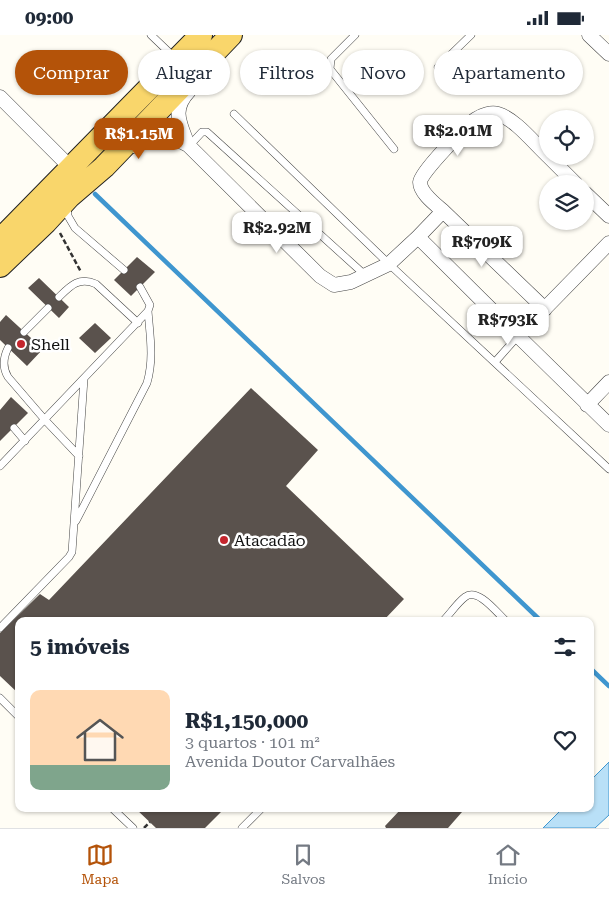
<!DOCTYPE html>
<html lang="pt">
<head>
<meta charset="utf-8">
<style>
  body { margin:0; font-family:"Roboto Serif",serif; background:#f6f6f7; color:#1f2937; height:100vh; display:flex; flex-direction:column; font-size:19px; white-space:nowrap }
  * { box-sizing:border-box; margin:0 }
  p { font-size:16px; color:#747a83 }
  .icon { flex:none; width:28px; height:28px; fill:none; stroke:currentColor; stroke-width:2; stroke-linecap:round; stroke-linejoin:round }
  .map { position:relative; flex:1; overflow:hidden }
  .sheet { position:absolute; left:15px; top:582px; width:579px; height:195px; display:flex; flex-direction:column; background:#fff; border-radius:10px; box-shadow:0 1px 4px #0004 }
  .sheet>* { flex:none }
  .top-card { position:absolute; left:15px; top:15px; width:580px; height:45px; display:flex; gap:10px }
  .fabs { position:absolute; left:539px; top:75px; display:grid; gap:10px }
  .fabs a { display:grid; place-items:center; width:55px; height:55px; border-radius:50%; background:#fff; box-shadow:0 1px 4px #0004; font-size:25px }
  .price { position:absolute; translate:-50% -42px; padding:0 11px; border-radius:10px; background:#fff; color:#222; font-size:16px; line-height:32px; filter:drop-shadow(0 1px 2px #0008) }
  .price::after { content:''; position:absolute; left:50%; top:30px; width:15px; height:11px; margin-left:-8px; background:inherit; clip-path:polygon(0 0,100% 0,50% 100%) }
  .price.current { background:#b45309; color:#fff }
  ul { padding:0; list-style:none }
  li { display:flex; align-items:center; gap:15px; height:125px; padding:0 15px }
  li span { display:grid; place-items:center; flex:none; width:140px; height:100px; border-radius:10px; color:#555 }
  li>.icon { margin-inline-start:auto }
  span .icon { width:60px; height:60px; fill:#fffc; stroke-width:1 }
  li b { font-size:21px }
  h2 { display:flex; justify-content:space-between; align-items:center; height:60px; padding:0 15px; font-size:21px }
  .tag { padding:0 18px; border-radius:22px; background:#fff; box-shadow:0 1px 4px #0004; font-size:18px; line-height:45px }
  .tag.current { background:#b45309; color:#fff }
  .status { display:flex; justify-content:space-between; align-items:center; height:35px; padding:0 25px; background:#fff; direction:ltr }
  .status svg { height:14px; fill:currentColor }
  .dock { display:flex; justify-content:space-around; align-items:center; height:70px; border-top:1px solid #e0e1e3; background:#fff; font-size:14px; color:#747a83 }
  .dock a { display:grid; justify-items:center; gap:2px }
  .dock .current { color:#b45309 }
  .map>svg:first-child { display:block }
  .water { fill:#b9e0f7; stroke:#3f96cf }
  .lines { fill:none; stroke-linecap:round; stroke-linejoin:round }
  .stream { stroke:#3f96cf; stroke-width:4.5 }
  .building { fill:#5a524d }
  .lane-casing { stroke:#444; stroke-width:8 }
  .street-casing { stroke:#444; stroke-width:15 }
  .primary-casing { stroke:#222; stroke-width:24 }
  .path { stroke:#333; stroke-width:2.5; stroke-dasharray:5 2.5; stroke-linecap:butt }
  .lane { stroke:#fff; stroke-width:7 }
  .street { stroke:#fff; stroke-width:14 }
  .primary { stroke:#f9d66b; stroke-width:22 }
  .poi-dot { fill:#c4262e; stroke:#fff; stroke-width:2 }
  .labels { text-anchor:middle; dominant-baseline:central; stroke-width:5; stroke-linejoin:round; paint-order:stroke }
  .poi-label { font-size:16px; fill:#111; stroke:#fff; text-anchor:start }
</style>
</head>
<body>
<div class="status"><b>09:00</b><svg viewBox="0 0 49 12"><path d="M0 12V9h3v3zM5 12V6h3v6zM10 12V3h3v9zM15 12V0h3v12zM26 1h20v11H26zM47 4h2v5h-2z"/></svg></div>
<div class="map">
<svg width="609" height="793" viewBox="0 0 609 793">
  <rect width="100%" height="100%" fill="#fffdf5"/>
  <path class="water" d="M 609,727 L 609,780 L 595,793 L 543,793 L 562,774 L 590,774 L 590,746 Z"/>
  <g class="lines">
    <path class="stream" d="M 95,159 L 541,586
      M 590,633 L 609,651"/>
  </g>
  <path class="building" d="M 137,222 L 155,237 L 131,261 L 114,245 Z
    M 39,243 L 69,272 L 59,283 L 28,253 Z
    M 6,280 L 43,314 L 27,331 L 0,305 L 0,287 Z
    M 95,288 L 111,303 L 95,318 L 79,303 Z
    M 251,353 L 318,415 L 286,451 L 404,564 L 383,586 L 19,586 L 19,659 L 0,641 L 0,598 L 40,559 L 49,565 Z
    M 11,362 L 28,378 L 0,406 L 0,375 Z
    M 136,774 L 224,774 L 205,793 L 156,793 Z
    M 401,774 L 458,774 L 462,777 L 448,793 L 386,793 L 385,791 Z"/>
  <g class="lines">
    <defs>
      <path id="lane" d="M 151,0 L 175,23
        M 355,0 L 331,24 L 330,34 L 394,114
        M 438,32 L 471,0
        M 234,79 L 389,229 L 609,434
        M 189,111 L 202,97 L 207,97 L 365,240
        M 67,172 L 68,181 L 75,193 L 124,235
        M 59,262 C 70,251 79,241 96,249 L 138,288
        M 24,297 L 48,273
        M 8,313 C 3,323 2,332 8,342 L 45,385 L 79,421
        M 495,327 L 518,301
        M 14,393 L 25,406
        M 0,431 L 148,276 L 150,270 L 140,252
        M 76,486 L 147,348 C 154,324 150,301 148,276
        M 443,586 C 450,579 457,568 465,562 C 478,552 497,578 506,586
        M 0,593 L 69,522 L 72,517 L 84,344
        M 0,663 L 19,682
        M 113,774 L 133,793
        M 242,793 L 261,774"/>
      <path id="street" d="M 589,0 L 609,19
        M 0,62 L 71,133
        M 188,110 C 180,88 171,75 189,56
        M 134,111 C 156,95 165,98 188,110 L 320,241 L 334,250 L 351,247 L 389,229 L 418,202 L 518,301 L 609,208
        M 548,121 L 576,149
        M 585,158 L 609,181
        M 443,176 C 435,169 420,158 420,147 C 420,138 467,90 476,84 C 482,80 491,77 498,79 C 515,84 534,108 548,121
        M 418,202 L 443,176 L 545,274
        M 518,301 L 609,390
        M 587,370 L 609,347"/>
      <path id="primary" d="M 0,205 L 201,0
        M 0,231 L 46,187 L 69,162 L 104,132 L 231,0"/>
    </defs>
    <use href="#lane" class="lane-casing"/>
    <use href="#street" class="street-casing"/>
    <use href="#primary" class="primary-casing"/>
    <path class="path" d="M 60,198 L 81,237
      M 144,793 L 150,787"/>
    <use href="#lane" class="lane"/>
    <use href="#street" class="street"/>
    <use href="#primary" class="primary"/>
  </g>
  <g class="poi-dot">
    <circle cx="21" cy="309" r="5"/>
    <circle cx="224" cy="505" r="5"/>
  </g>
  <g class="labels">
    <g class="poi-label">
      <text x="31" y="309">Shell</text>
      <text x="234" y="505">Atacadão</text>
    </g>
  </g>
</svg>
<div class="fabs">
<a><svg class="icon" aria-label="locate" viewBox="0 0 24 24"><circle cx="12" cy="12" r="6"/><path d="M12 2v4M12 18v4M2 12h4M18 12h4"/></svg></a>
<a><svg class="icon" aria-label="layers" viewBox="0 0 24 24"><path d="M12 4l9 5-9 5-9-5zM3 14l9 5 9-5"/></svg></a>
</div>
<b class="price" style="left:458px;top:122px">R$2.01M</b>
<b class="price current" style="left:139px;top:125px">R$1.15M</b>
<b class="price" style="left:277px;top:219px">R$2.92M</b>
<b class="price" style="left:482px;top:233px">R$709K</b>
<b class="price" style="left:508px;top:311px">R$793K</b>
<div class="top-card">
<a class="tag current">Comprar</a>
<a class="tag">Alugar</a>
<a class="tag">Filtros</a>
<a class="tag">Novo</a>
<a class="tag">Apartamento</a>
</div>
<section class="sheet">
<h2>5 imóveis<svg class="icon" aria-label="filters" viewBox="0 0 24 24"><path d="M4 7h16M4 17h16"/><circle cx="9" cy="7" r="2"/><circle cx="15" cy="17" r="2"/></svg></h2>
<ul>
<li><span style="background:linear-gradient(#ffd9b3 75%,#7fa58c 0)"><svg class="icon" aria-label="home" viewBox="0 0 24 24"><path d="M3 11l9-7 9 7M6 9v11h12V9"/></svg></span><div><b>R$1,150,000</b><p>3 quartos · 101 m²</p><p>Avenida Doutor Carvalhães</p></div><svg class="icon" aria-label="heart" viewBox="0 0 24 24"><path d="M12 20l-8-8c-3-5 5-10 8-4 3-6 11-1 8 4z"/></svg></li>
</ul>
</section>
</div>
<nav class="dock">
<a class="current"><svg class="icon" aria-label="map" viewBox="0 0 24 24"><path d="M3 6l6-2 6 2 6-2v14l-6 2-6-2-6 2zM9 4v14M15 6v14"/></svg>Mapa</a>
<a><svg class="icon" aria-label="saved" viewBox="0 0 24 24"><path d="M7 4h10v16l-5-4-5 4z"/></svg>Salvos</a>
<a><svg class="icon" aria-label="home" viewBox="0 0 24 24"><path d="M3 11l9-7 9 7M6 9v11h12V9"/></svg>Início</a>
</nav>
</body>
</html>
